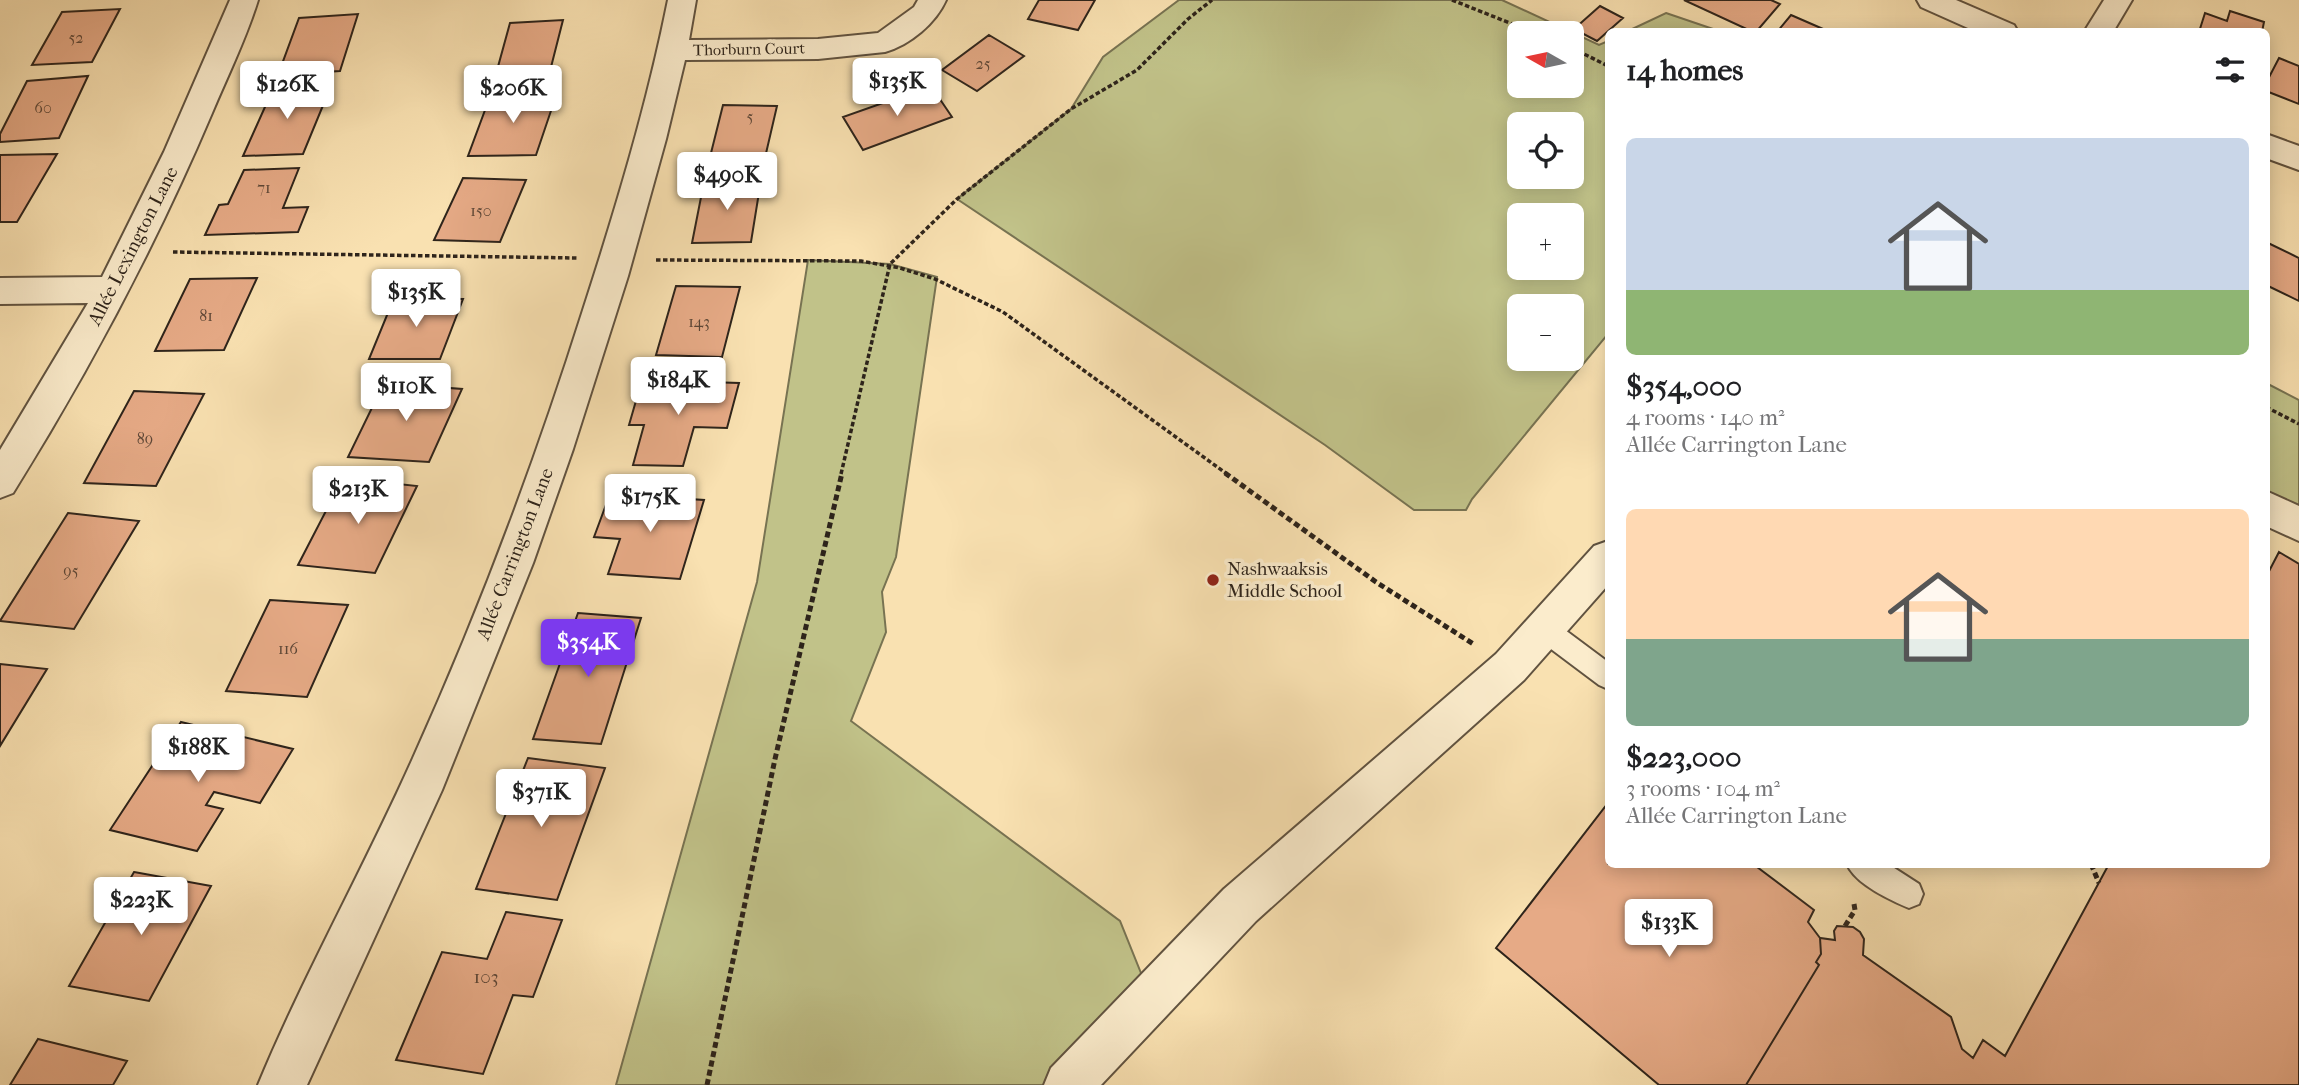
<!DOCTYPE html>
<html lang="en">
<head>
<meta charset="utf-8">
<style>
  body { margin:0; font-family:"IM FELL French Canon",serif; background:#f6f6f6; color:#202124; height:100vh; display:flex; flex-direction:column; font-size:26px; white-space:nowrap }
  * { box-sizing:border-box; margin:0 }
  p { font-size:23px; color:#757577 }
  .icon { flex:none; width:38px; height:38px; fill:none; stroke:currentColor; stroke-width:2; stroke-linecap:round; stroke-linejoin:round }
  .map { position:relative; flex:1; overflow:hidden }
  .details { position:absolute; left:1605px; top:28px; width:665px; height:840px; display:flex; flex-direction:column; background:#fff; border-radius:10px; box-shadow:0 4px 18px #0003 }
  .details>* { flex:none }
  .needle { width:46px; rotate:279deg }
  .controls { position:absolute; left:1507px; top:21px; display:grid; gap:14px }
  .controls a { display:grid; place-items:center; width:77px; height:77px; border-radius:10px; background:#fff; box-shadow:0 4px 18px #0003; font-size:35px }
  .price { position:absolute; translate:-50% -60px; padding:0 16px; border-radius:7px; background:#fff; color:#222; font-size:23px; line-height:46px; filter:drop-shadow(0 2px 4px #0008) }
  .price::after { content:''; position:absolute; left:50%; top:42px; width:21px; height:16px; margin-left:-10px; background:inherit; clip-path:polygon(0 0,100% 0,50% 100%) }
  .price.selected { background:#7c3aed; color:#fff }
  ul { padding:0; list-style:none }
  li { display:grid; align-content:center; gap:14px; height:371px; padding:0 21px }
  li span { display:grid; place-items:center; height:217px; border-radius:10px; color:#555 }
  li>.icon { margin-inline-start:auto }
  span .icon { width:126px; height:126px; fill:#fffc; stroke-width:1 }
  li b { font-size:30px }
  h2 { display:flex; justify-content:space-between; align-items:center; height:84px; padding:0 21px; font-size:30px }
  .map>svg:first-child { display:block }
  .green { fill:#c1c289; stroke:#787352; stroke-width:2; fill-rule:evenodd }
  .building { fill:#e6aa86; stroke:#2e241b; stroke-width:2 }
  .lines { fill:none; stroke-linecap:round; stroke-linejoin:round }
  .lane-casing { stroke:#615340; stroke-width:4 }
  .street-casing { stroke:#615340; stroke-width:4 }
  .path-far1 { stroke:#2e241b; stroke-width:3.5; stroke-dasharray:4.5 2.5; stroke-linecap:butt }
  .path { stroke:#2e241b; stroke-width:5; stroke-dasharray:6 3.5; stroke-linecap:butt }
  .lane { fill:#fbeccc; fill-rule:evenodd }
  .street { fill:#fbeccc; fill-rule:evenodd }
  .poi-dot { fill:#8f2418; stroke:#fbeccc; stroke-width:2.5 }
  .labels { text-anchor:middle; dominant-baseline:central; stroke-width:7; stroke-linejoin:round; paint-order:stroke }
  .number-label { font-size:16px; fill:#5c4636 }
  .far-street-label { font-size:16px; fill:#2e241b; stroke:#fbeccc }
  .street-label { font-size:19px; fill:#2e241b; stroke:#fbeccc }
  .poi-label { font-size:19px; fill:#2e241b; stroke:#fbeccc; text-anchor:start }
  .near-number-label { font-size:19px; fill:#5c4636 }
</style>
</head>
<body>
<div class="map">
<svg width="2299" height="1085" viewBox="0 0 2299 1085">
  <rect width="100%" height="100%" fill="#f9e1b1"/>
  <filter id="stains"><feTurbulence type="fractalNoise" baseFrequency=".00286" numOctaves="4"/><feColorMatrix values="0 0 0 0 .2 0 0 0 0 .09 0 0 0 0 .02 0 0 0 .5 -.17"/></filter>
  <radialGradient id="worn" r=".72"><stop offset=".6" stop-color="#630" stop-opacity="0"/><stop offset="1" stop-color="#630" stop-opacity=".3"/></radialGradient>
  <path class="green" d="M 1179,0 L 1502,0 L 1599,45 L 1608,41 L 1608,334 L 1472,499 L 1466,510 L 1414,510 L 1325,445 L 957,199 L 1071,109 L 1103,57 ZM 1519,33 L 1572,33 L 1572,86 L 1519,86 ZM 1519,124 L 1572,124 L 1572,177 L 1519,177 ZM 1572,215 L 1572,268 L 1519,268 L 1519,215 ZM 1519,306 L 1572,306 L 1572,359 L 1519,359 Z
    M 1666,13 L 1719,31 L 1628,31 Z
    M 808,260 L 890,264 L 937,277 L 896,557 L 882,592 L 886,632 L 851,721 L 1120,921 L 1151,998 L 1068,1085 L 616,1085 L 757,582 Z
    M 2266,383 L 2299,400 L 2299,525 L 2266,507 Z"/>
  <path class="building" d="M 1039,0 L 1095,0 L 1078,30 L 1028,19 Z
    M 1684,0 L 1771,0 L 1780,4 L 1756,32 L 1753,32 Z
    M 1600,6 L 1623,18 L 1597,41 L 1574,29 Z
    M 120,9 L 92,62 L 32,65 L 62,12 Z
    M 2230,11 L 2264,22 L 2262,32 L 2199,32 L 2205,13 L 2227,21 Z
    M 358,14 L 340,71 L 278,75 L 299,18 Z
    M 1791,15 L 1830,32 L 1777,32 Z
    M 563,20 L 550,71 L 496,74 L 510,23 Z
    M 989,35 L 1024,56 L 977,91 L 942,70 Z
    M 2279,58 L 2299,66 L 2299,104 L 2266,91 L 2266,83 Z
    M 88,76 L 59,138 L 0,142 L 0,134 L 27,81 Z
    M 331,86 L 303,154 L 243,156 L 273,89 Z
    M 931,86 L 952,117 L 863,150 L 843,117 Z
    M 557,93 L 536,155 L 468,156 L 491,94 Z
    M 723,105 L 777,106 L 764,162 L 709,161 Z
    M 57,154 L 17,222 L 0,222 L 0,155 Z
    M 299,168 L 283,208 L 308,207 L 298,232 L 205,235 L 219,205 L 228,204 L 244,170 Z
    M 463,178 L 526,180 L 500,242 L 434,240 Z
    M 761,180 L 751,242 L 692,243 L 704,182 Z
    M 2266,242 L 2299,258 L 2299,301 L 2266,285 Z
    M 257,278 L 224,350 L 155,351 L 190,279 Z
    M 676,286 L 740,287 L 722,357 L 656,355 Z
    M 394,298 L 463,299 L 440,359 L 369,359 Z
    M 642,380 L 739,383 L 727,428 L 694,427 L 683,466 L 633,465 L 644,425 L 629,425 Z
    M 384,383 L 462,389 L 429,462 L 348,457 Z
    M 134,391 L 204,394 L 156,486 L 84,483 Z
    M 343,478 L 417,486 L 375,573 L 298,565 Z
    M 610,494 L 704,500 L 680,579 L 608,574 L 620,539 L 594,537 Z
    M 68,513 L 139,521 L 74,629 L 0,621 Z
    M 2279,552 L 2299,564 L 2299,1085 L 1746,1085 L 1819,965 L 1816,962 L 1821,954 L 1820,938 L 1835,940 L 1834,931 L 1837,926 L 1853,927 L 1860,932 L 1864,939 L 1863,955 L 1951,1017 L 1962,1049 L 1973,1058 L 1983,1040 L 2005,1056 L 2109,864 L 2266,864 L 2266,577 Z
    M 270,600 L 348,605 L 307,697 L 226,691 Z
    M 578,613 L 641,618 L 601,744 L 533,739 Z
    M 0,664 L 47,669 L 0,746 Z
    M 181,722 L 293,749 L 260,803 L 214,792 L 206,805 L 223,809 L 197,851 L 110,830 Z
    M 528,758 L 605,768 L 557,900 L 476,889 Z
    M 1608,803 L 1608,864 L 1753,864 L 1814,910 L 1808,922 L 1820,938 L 1821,954 L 1816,962 L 1819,965 L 1746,1085 L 1659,1085 L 1496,948 Z
    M 134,872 L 211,886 L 149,1001 L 69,986 Z
    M 506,912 L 562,920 L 533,997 L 513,995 L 483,1074 L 396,1060 L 442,952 L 487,959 Z
    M 38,1039 L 127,1061 L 113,1085 L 10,1085 Z"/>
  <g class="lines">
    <defs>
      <path id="lane" d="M 1544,618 L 1553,621 L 1608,662 L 1608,689 L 1599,685 L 1535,637 L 1531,629 L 1535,621 Z
        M 1847,864 L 1888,864 L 1919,884 L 1923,894 L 1919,904 L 1909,908 C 1890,900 1855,884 1847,864 Z"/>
      <path id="street" d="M 230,0 L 258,0 C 246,39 228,75 212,113 C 156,245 89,371 13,493 L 0,498 L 0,450 L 88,303 L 0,304 L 0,278 L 102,277 L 164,152 Z
        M 668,0 L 696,0 L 689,40 L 818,39 L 878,33 L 914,7 L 918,0 L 946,0 C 936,23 910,45 885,52 L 818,59 L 685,60 L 666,139 L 628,276 L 573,449 L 533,563 L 442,790 L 307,1085 L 258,1085 C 304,974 364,868 413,758 C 479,612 535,462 583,310 C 616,208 647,105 668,0 Z
        M 1917,0 L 1956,0 L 2014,25 L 2018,32 L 1977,32 L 1921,7 Z
        M 2104,0 L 2132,0 L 2113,32 L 2084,32 Z
        M 2266,134 L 2299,146 L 2299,170 L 2266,158 Z
        M 2266,491 L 2299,506 L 2299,541 L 2266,526 Z
        M 1608,541 L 1608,585 L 1524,680 L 1256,921 L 1101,1085 L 1044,1085 L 1051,1068 L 1224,889 L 1496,654 L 1594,546 Z"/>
    </defs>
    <use href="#lane" class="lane-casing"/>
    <use href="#street" class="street-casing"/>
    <path class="path-far1" d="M 1452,0 L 1535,33
      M 1572,48 L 1608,66
      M 173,252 L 577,258
      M 656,260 L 861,261 L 900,268 L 935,279 L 1003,312 L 1227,474
      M 2266,407 L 2299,424
      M 841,474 L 890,264 L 957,199 L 1071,109 L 1137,70 L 1188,19 L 1212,0"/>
    <path class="path" d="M 1225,473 L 1376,582 L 1475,645
      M 2091,864 L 2099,883
      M 1845,926 L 1855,910 L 1854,904
      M 707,1085 L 775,759 L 842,473"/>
    <use href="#lane" class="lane"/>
    <use href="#street" class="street"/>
  </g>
  <circle class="poi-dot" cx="1213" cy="580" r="7"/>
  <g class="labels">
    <g class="number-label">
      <text x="76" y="37">52</text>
      <text x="983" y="63">25</text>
      <text x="43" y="107">60</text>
      <text x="750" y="116">5</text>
      <text x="264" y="187">71</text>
      <text x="481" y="210">150</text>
      <text x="206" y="315">81</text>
      <text x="699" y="321">143</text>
      <text x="145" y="438">89</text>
      <text x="71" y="570">95</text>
      <text x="288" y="648">116</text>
    </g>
    <g class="far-street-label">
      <text transform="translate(749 49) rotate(-1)">Thorburn Court</text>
    </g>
    <g class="street-label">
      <text transform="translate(133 246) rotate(-63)">Allée Lexington Lane</text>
      <text transform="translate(515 554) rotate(-69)">Allée Carrington Lane</text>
    </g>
    <g class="poi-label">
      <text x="1227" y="569">Nashwaaksis<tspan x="1227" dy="22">Middle School</tspan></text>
    </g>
    <g class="near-number-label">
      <text x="486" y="977">103</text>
    </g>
  </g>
  <rect width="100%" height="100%" filter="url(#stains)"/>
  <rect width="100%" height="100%" fill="url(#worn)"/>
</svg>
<div class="controls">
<a><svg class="needle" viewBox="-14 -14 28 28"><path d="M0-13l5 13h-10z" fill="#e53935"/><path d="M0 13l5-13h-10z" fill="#757577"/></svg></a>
<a><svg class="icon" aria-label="locate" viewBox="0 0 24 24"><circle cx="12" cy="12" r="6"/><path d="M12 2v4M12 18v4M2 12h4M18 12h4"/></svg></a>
<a>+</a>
<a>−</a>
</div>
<b class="price" style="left:897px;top:118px">$135K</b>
<b class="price" style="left:287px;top:121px">$126K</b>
<b class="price" style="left:513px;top:125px">$206K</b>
<b class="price" style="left:727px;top:212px">$490K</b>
<b class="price" style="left:416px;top:329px">$135K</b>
<b class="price" style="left:678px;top:417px">$184K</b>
<b class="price" style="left:406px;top:423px">$110K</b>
<b class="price" style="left:358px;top:526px">$213K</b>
<b class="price" style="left:650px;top:534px">$175K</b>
<b class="price selected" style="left:588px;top:679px">$354K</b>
<b class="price" style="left:198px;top:784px">$188K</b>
<b class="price" style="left:541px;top:829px">$371K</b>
<b class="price" style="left:141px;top:937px">$223K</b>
<b class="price" style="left:1669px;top:959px">$133K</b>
<section class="details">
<h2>14 homes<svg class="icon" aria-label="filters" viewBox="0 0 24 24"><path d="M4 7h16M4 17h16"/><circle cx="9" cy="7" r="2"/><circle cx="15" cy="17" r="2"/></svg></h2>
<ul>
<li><span style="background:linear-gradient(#c9d6e8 70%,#8fb573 0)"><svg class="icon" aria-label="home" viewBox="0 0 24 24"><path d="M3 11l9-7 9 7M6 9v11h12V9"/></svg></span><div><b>$354,000</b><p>4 rooms · 140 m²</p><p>Allée Carrington Lane</p></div></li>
<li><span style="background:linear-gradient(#ffd9b3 60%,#7fa58c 0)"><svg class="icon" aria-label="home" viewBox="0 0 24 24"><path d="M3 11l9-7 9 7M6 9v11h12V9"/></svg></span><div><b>$223,000</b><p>3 rooms · 104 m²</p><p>Allée Carrington Lane</p></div></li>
</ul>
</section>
</div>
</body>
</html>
